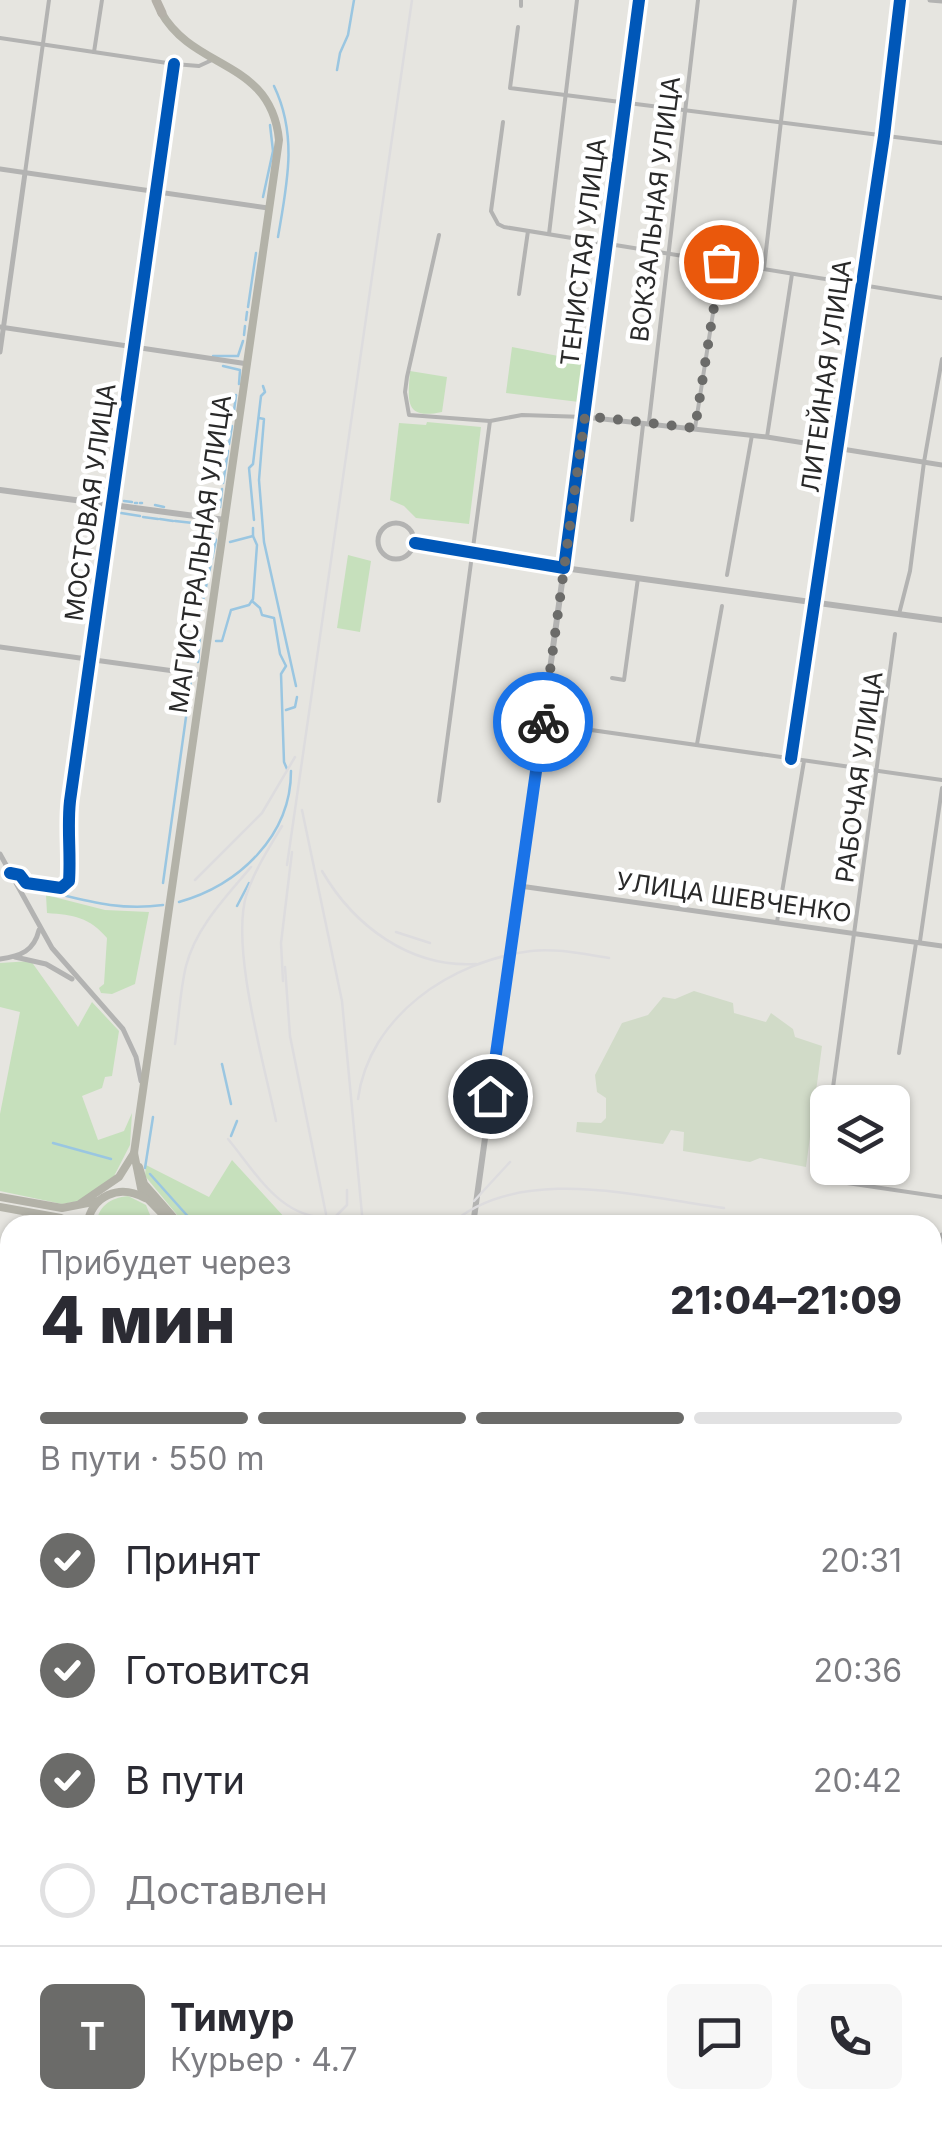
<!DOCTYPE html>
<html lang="ru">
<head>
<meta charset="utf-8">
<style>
	body { margin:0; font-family:Inter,sans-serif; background:#f7f7f7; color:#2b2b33; height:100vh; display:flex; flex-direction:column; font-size:38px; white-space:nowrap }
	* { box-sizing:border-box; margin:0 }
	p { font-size:32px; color:#7c7c81 }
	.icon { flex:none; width:55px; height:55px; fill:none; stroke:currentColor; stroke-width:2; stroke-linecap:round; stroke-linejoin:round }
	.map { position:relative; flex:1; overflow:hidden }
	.details { position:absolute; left:0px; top:1215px; width:942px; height:932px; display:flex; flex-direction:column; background:#fff; border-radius:30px 30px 0 0; box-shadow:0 2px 8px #0004 }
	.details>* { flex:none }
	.fabs { position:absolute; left:810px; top:1085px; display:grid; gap:20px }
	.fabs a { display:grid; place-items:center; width:100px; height:100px; border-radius:15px; background:#fff; box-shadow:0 2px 8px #0004; font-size:50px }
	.pin { position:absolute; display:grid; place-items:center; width:85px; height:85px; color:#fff; margin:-42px; border:5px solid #fff; border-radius:50%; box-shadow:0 2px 10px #0007 }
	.courier { position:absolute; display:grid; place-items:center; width:100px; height:100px; margin:-50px; border:8px solid #1a73e8; border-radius:50%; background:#fff; color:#222; box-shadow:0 2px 12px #0007 }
	.headline em { font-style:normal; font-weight:800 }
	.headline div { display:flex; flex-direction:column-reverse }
	.headline { display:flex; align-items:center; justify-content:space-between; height:170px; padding:0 40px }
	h1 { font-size:65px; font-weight:800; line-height:75px }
	.bar { display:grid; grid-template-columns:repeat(4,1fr); gap:15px 10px; align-content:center; height:120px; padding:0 40px }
	.bar i { height:12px; border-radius:8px; background:#e1e1e2 }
	.bar .on { background:#6b6b69 }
	.bar p { grid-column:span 4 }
	.line { display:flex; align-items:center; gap:25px; padding:0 40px; border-top:2px solid #e1e1e2 }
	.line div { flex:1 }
	.round { display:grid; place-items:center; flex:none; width:105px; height:105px; border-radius:15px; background:#f7f7f7 }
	ol { padding:0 40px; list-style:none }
	li { display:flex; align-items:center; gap:30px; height:110px }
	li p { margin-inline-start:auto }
	li .icon { padding:10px; border-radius:50%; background:#6b6b69; color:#fff; stroke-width:4 }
	li:last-child { color:#7c7c81 }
	li i { width:55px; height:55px; border:5px solid #e1e1e2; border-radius:50% }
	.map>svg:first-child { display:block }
	.green { fill:#c6e0bc }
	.cemetery { fill:#d1dbc8 }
	.water { fill:#9ac6e1 }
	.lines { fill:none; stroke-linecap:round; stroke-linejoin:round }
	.stream { stroke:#9ac6e1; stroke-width:2.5 }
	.minor { stroke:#b3b3b2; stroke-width:4 }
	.tertiary { stroke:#b3b3b2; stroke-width:5 }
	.secondary { stroke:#b3b3b2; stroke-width:6 }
	.primary { stroke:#b3b2a8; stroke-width:8 }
	.trunk { stroke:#b4b0a8; stroke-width:9 }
	.rail { stroke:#dddcde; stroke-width:2.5 }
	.cycleway-casing { stroke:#fff; stroke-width:19 }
	.cycleway { stroke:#0057b8; stroke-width:12 }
	.done { stroke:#6b6b69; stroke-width:10; stroke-dasharray:0 18 }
	.route { stroke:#1a73e8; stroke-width:12 }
	.labels { text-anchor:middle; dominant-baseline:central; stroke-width:9; stroke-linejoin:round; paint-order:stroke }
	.street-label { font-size:25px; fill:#292929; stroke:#fff }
</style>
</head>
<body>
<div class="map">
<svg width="942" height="2147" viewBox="0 0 942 2147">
	<rect width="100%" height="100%" fill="#e6e5e0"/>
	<g class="green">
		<path d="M512,347L584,361L579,402L506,393Z"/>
		<path d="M410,371L447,377L442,412C404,420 408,401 410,371Z"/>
		<path d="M427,422L481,427L469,524L416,518L404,506L390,500L399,423L426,425Z"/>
		<path d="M348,555L371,561L360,632L337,628Z"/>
		<path d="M46,895L105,910L149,912L135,984L112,994L101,993L99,988L104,984L107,938C89,917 74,915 47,913Z"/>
		<path d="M31,961L78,1027L92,1002L119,1031L112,1076L105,1077L102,1088L82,1096L98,1140L124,1131L132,1113L130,1145L112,1180L79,1201L62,1204L0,1191V1114L20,1012L0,1007V963Z"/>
		<path d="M232,1160L286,1219L287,1225L188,1223L178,1216L145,1176L146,1165L209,1197Z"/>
		<path d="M128,1196L146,1205L154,1225H96C98,1206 110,1198 128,1196Z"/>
	</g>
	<path class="cemetery" d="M694,991L733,1003L734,1013L766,1022L771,1013L793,1029L795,1037L822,1046L806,1167L760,1158L750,1162L683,1151L684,1132L671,1130L663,1144L576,1132L577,1122L601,1123L606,1118V1098L597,1092L595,1075L622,1023L648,1015L663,997L675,999Z"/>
	<path class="water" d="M571,2138H695L701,2147H560L559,2145Z"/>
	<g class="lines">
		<g class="stream">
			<path d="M337,70L340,53L348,35L354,0"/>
			<path d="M274,86C298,136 287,184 278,237"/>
			<path d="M263,197L273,151L270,125"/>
			<path d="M248,307L256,253"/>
			<path d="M246,320L247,312"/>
			<path d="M244,335L245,326"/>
			<path d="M213,356H238L243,341"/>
			<path d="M223,366L240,370L239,384"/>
			<path d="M234,411L236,395"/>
			<path d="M259,418L264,419L259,480L264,542L296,686"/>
			<path d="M229,444L232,426"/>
			<path d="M223,483L228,451"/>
			<path d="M124,501L132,502"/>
			<path d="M135,503H137"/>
			<path d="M140,503H142"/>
			<path d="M155,505L164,507"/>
			<path d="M200,511L212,512L220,507L222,489"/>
			<path d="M121,513L140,516"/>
			<path d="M143,517L158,519"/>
			<path d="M160,519L173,521"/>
			<path d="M254,520L249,468L253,464L261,396L265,392L263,386"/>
			<path d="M175,521L193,523"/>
			<path d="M197,524L209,527L216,540L201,610"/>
			<path d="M230,542L253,536V528"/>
			<path d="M252,601L260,608L262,615L274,618L280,654L286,666L281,674L284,762L287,769"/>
			<path d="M216,641H222L231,610L249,605L253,599L257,545L253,536"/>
			<path d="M198,662L200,636"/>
			<path d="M286,710L295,707L297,697"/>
			<path d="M22,880L29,887C77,897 112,912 163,905"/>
			<path d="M163,883L191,681"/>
			<path d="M179,902C239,885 291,836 291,771"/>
			<path d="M237,906L249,883"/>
			<path d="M222,1064L231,1104"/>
			<path d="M231,1136L237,1121"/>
			<path d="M53,1143L111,1159"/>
			<path d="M145,1168L153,1117"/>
			<path d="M150,1174L192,1221"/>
			<path d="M208,1220L246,1225"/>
			<path d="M281,1221L291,1218L323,1225"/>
			<path d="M356,1221V1225"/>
			<path d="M932,1564L942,1563"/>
		</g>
		<g class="minor">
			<path d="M521,6V0"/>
			<path d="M518,27L510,88L942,143"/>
			<path d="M0,38L174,64L199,66L212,60"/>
			<path d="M94,52L102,0"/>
			<path d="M503,122L491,211L498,224L504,227L942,298"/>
			<path d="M25,173L49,0"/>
			<path d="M549,234L577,0"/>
			<path d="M439,235L407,377L405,392L409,415L490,421L522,415L585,417"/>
			<path d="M764,268L795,0"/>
			<path d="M519,294L528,231"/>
			<path d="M649,422L698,0"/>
			<path d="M695,428L721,262"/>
			<path d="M767,437L792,274"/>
			<path d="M632,520L643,425"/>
			<path d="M727,575L752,435"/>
			<path d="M899,614L910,571L924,462L942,359"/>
			<path d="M612,678L624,680L638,578"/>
			<path d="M542,723L942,780"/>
			<path d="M697,744L722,606"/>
			<path d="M791,759L884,136L900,0"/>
			<path d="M439,801L490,421"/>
			<path d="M10,873L20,875L26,883L61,888L69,881C71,854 67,828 70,801L174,64"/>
			<path d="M777,922L804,761"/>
			<path d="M920,941L942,788"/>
			<path d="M899,1053L916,943"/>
			<path d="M831,1102L895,634"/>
			<path d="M828,1125L820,1179L942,1197"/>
			<path d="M932,1572H942"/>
			<path d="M932,1706L942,1707"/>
			<path d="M541,2138L548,2147"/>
			<path d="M175,2147L183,2138"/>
		</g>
		<g class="tertiary">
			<path d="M930,0L942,1"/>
			<path d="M0,169L268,208"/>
			<path d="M0,327L248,364"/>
			<path d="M0,352L25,173"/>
			<path d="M585,417L767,437L942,465"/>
			<circle cx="396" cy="541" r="18"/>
			<path d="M415,543L564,568L639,0"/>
			<path d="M0,647L203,675"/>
			<path d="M0,854L52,948L123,1029L136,1057L141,1081"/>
			<path d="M520,886L942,946"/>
			<path d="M15,957L46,964L72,979"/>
			<path d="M0,959C21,956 34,951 39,930"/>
			<path d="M932,1309L942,1235"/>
		</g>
		<g class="secondary">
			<path d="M0,490L225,520"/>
			<path d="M473,1225L564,568L942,620"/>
			<path d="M932,1848L942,1849"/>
		</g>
		<g class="primary">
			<path d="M161,12C194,71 271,59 279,140L134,1153L142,1193L173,1225"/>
			<path d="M139,1167L144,1184L180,1225"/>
			<path d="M0,1197L62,1208L98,1201"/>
			<path d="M81,1203L119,1177L134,1153"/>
			<path d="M0,1207L61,1218L75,1225"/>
			<path d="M87,1225C92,1195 119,1184 145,1198"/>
			<path d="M932,1343L942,1344"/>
			<path d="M0,1614L10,1601"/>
		</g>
		<path class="trunk" d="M156,0L162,13"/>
		<g class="rail">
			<path d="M302,810L342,1001L363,1225"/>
			<path d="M287,865L412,0"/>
			<path d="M322,871C354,926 410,968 476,964"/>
			<path d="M195,880L262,813L295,757"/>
			<path d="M396,932L430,943"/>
			<path d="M285,967L290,1036L326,1214"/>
			<path d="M283,981L281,943L292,852"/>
			<path d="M175,1044C179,1018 180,991 186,966C196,927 226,897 251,867"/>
			<path d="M358,1099C369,1016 451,961 531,951C556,948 583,954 609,958"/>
			<path d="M276,1121C264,1063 231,950 246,896C254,871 269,848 282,826"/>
			<path d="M228,1139C257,1174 283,1223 335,1217L347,1205V1190"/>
			<path d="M474,1201L510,1162"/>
			<path d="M450,1225C518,1163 641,1197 724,1208"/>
			<path d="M709,2138L716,2147"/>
			<path d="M736,2138L743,2147"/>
			<path d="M368,2147L393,2138"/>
			<path d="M414,2147L419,2138"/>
		</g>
		<g class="cycleway-casing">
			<g id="cycleway">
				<path d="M415,543L564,568L639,0"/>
				<path d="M791,759L884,136L900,0"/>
				<path d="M10,873L20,875L26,883L61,888L69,881C71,854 67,828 70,801L174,64"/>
			</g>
		</g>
		<use href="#cycleway" class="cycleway"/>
	</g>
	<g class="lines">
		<path class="done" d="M543,722L585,416L695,428L721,262"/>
		<path class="route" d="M490,1096L543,722"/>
	</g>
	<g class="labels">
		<g class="street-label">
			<text transform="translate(655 209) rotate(-83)">ВОКЗАЛЬНАЯ УЛИЦА</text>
			<text transform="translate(583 252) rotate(-83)">ТЕНИСТАЯ УЛИЦА</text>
			<text transform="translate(826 376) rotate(-82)">ЛИТЕЙНАЯ УЛИЦА</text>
			<text transform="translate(90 502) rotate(-82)">МОСТОВАЯ УЛИЦА</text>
			<text transform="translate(200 554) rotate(-82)">МАГИСТРАЛЬНАЯ УЛИЦА</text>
			<text transform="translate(859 777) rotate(-82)">РАБОЧАЯ УЛИЦА</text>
			<text transform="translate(734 897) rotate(8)">УЛИЦА ШЕВЧЕНКО</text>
		</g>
	</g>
</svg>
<div class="fabs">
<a><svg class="icon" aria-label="layers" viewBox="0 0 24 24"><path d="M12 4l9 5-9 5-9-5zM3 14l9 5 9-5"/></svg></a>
</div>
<div class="pin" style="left:721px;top:262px;background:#ea580c"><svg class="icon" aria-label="bag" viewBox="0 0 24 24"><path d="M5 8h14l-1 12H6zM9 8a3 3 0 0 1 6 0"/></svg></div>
<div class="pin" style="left:490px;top:1096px;background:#1f2937"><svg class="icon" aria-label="home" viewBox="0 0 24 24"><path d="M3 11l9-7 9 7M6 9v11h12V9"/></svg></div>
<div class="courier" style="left:543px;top:722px"><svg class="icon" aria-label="bike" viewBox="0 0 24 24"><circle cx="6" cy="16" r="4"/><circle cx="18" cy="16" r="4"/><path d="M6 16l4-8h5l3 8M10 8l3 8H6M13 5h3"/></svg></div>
<section class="details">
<div class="headline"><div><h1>4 мин</h1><p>Прибудет через</p></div><em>21:04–21:09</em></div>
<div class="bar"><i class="on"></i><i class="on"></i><i class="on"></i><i></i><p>В пути · 550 m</p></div>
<ol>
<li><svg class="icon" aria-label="check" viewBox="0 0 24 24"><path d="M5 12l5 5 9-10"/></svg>Принят<p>20:31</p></li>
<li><svg class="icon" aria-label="check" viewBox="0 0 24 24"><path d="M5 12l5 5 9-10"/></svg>Готовится<p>20:36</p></li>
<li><svg class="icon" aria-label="check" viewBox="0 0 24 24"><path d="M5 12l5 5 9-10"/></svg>В пути<p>20:42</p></li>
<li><i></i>Доставлен</li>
</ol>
<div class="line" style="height:180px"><b class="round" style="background:#6b6b69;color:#fff">Т</b><div><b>Тимур</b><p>Курьер · 4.7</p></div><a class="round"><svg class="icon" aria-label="chat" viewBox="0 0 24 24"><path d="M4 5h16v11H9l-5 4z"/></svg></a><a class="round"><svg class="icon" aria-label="phone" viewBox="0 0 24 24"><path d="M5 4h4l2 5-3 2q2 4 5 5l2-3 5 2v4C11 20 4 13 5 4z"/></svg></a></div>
</section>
</div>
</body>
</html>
